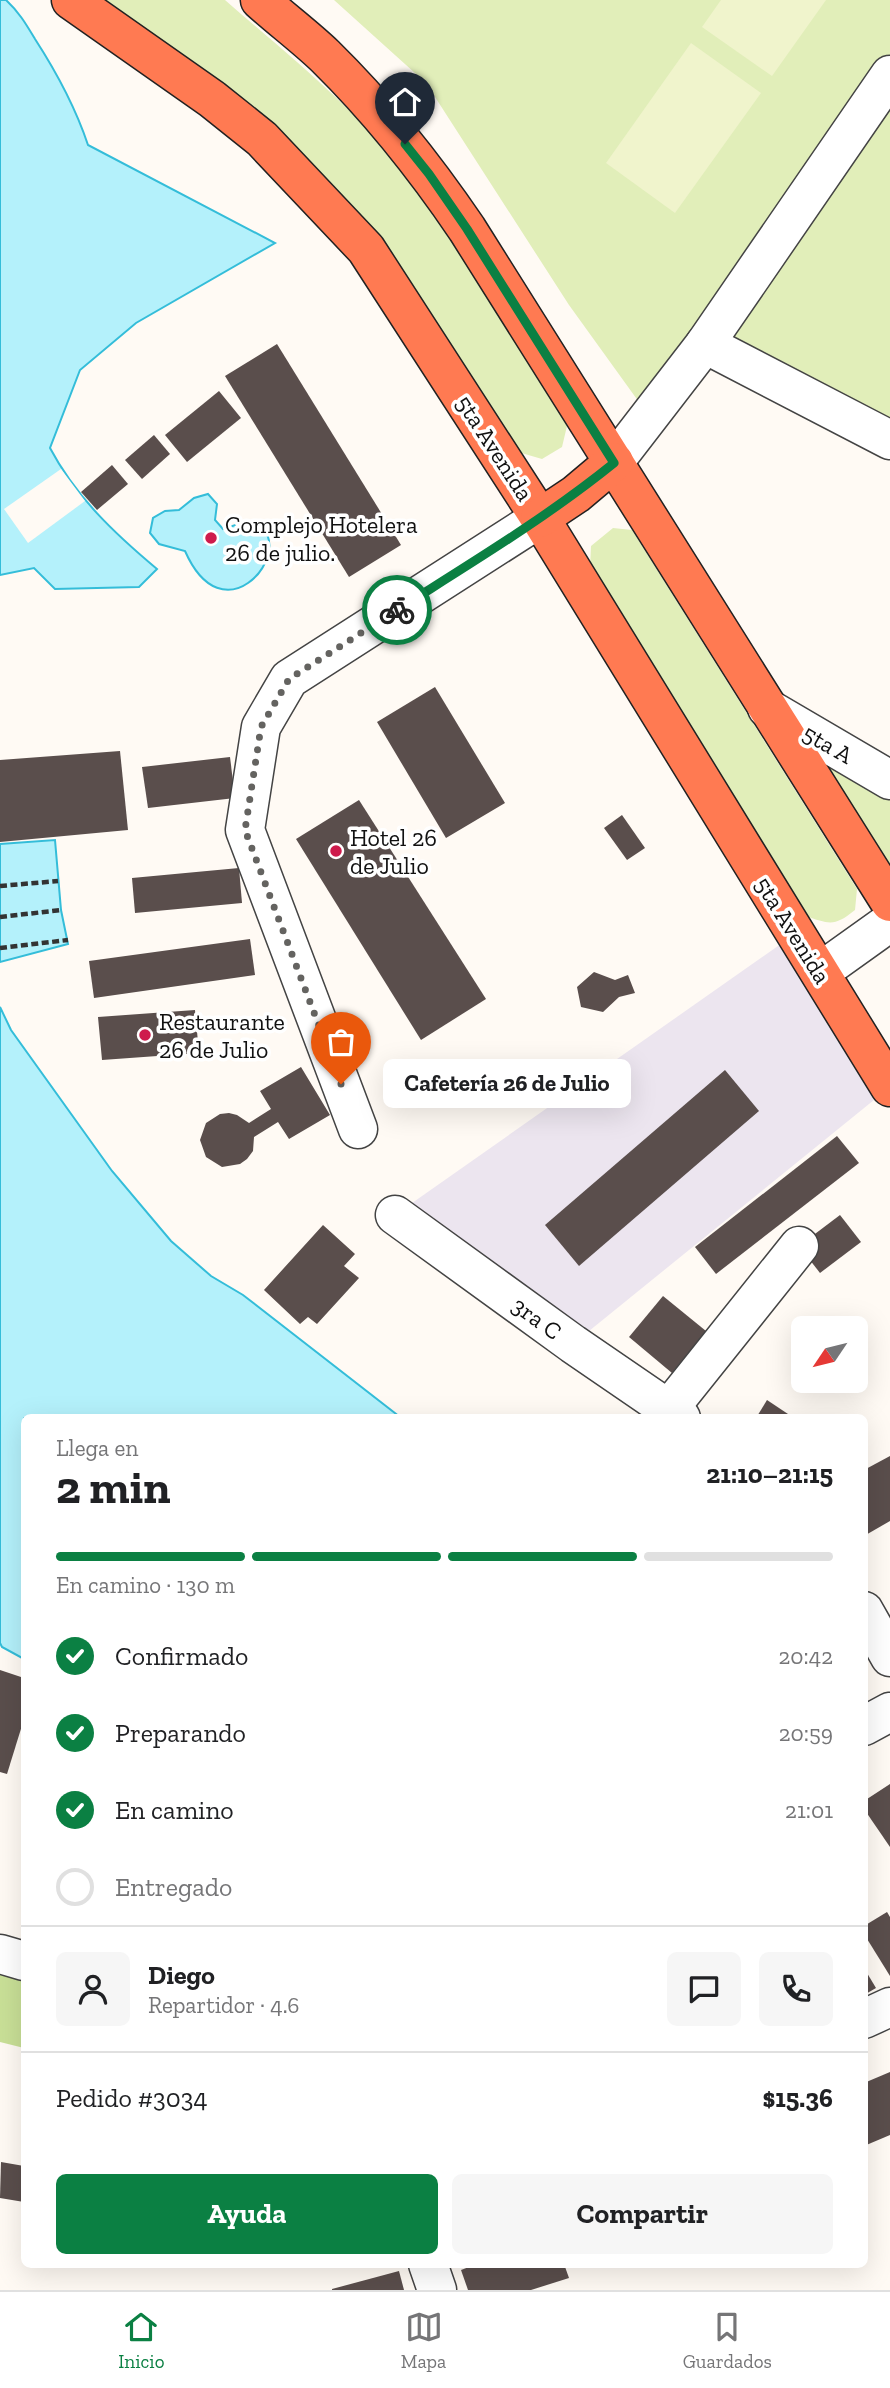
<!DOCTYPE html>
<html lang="es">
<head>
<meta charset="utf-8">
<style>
	body { margin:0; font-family:"Zilla Slab",serif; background:#f6f6f6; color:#202124; height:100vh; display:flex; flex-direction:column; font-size:26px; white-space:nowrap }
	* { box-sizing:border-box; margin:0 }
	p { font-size:23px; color:#757577 }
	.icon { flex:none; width:38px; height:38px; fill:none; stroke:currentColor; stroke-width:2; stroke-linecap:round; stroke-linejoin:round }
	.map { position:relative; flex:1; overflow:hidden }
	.panel { position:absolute; left:21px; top:1414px; width:847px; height:854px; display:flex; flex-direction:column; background:#fff; border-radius:10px; box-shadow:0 7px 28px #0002 }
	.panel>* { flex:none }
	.needle { width:46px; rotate:235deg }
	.buttons { position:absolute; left:791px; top:1316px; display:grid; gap:14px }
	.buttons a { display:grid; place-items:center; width:77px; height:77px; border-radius:10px; background:#fff; box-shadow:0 7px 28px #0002; font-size:35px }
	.pin { position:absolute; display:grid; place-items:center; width:60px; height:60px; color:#fff; margin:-72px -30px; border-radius:50% 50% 50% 0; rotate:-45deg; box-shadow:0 0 7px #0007 }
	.pin .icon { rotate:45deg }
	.courier { position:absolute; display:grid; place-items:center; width:70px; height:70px; margin:-35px; border:5px solid #0b8043; border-radius:50%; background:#fff; color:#222; box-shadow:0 2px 9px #0007 }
	.bubble { position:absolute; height:49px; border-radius:10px; background:#fff; box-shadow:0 7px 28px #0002; font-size:23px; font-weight:700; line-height:49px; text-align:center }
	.overview em { font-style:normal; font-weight:700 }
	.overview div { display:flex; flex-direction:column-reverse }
	.overview { display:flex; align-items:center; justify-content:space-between; height:119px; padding:0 35px }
	h1 { font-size:46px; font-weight:700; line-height:52px }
	.bar { display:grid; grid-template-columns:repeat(4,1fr); gap:10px 7px; align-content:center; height:84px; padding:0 35px }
	.bar i { height:9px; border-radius:5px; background:#e0e0e0 }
	.bar .selected { background:#0b8043 }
	.bar p { grid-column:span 4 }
	.line { display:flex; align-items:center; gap:18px; padding:0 35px; border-top:2px solid #e0e0e0 }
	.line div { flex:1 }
	.round { display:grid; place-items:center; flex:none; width:74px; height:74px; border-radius:10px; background:#f6f6f6 }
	ol { padding:0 35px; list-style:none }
	li { display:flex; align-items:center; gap:21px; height:77px }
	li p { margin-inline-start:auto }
	li .icon { padding:7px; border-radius:50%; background:#0b8043; color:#fff; stroke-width:4 }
	li:last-child { color:#757577 }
	li i { width:38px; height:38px; border:4px solid #e0e0e0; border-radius:50% }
	.primary-button { display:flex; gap:14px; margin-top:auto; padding:14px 35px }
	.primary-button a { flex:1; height:80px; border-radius:10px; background:#0b8043; color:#fff; font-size:28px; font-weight:700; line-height:80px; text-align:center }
	.primary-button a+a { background:#f6f6f6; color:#202124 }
	.tab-bar { display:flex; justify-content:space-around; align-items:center; height:98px; border-top:2px solid #e0e0e0; background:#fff; font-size:19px; color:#757577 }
	.tab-bar a { display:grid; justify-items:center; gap:4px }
	.tab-bar .selected { color:#0b8043 }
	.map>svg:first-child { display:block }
	.industrial { fill:#ece5ef }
	.green { fill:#e1eeb9 }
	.forest { fill:#c9e097 }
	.pitch { fill:#f0f4cc }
	.water { fill:#b4f1fb; stroke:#34bdd9; stroke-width:2 }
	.pier { fill:#fffaf4 }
	.building { fill:#5a4e4c }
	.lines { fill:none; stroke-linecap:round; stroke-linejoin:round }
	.minor-casing { stroke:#444; stroke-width:41 }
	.highway-casing { stroke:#222; stroke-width:41 }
	.path { stroke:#333; stroke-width:4.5; stroke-dasharray:7 3.5; stroke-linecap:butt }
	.minor { stroke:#fff; stroke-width:38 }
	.highway { stroke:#ff7a52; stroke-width:38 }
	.done { stroke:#646360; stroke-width:7; stroke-dasharray:0 12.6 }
	.route { stroke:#0b8043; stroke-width:9 }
	.poi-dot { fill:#ce1b4c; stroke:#fff; stroke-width:2.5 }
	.labels { text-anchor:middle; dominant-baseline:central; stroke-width:7; stroke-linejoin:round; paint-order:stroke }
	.street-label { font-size:24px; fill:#111; stroke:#fff }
	.poi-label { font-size:24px; fill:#111; stroke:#fff; text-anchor:start }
</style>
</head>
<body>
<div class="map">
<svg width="890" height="2290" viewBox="0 0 890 2290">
	<rect width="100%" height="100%" fill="#fffaf4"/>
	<path class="industrial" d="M795,934L890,1087L573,1344L395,1215Z"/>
	<g class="green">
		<path d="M105,0H225C288,55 355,107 405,174C465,254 514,342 567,426L562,447L542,459L518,452L287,138L224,83Z"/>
		<path d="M334,0H890V440L705,344L649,416L569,305L426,83Z"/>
		<path d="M613,528L632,530L857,889L855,910C834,927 830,924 805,916L590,568L591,546Z"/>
		<path d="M767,708L890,780V902Z"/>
	</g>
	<path class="forest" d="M0,1954L24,1961V2048L0,2042Z"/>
	<g class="pitch">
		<path d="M721,0H826L772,76L702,27Z"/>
		<path d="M691,43L761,93L675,213L606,163Z"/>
	</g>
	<g class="water">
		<path d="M0,0H6C19,12 26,24 35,39C57,73 75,106 88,145L275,243L136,323L80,370L50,448C76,497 114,533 157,569L139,587L55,589L34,568L0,575Z"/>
		<path d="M208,494L217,504L215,520L223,529L248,521C253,523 259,526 263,529C290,557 223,637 185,551L159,544L150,533L153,518L165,511L179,510L194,498Z"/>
		<path d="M55,840L61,910L68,944L0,962V844Z"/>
		<path d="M0,1007L11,1030L112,1171L171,1241L211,1276L243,1295L400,1417L24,1418V1659L2,1647L0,1643Z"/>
	</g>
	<path class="pier" d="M61,469L85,501L28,543L4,509Z"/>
	<g class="building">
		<path d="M277,344L401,545L349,577L225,376Z"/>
		<path d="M219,391L241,418L187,462L165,435Z"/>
		<path d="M154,435L170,454L142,479L125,460Z"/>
		<path d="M112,465L128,484L97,510L81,492Z"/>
		<path d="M435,687L505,803L446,838L377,722Z"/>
		<path d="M120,751L128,830L0,842V760Z"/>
		<path d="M230,757L235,798L148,808L142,767Z"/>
		<path d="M359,800L486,999L421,1040L296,839Z"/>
		<path d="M622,815L645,848L627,860L604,828Z"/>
		<path d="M239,868L242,903L135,913L132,878Z"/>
		<path d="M250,939L255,975L94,998L89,961Z"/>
		<path d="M594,972L615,980L628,975L635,993L619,997L603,1012L581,1007L577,987Z"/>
		<path d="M195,1010L199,1053L102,1060L98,1017Z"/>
		<path d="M301,1067L330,1115L289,1139L278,1122L254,1137L253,1151L247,1159L240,1164L222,1167L206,1157L200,1140L206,1123L220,1114L229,1113L237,1115L249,1123L271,1109L260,1091Z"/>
		<path d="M725,1070L759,1111L579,1266L545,1225Z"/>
		<path d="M837,1136L859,1163L716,1274L695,1247Z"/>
		<path d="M840,1215L861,1242L820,1273L799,1246Z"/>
		<path d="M323,1225L355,1254L344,1266L359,1278L317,1324L308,1317L300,1324L264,1290Z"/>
		<path d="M663,1296L706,1331L672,1373L629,1337Z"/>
		<path d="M767,1400L794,1418H756Z"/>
		<path d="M890,1456V1521L864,1536V1470Z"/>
		<path d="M0,1670L24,1678V1719L7,1774L0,1772Z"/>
		<path d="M890,1784V1847L864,1809V1801Z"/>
		<path d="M887,1912L890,1917V1976L864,1934V1926Z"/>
		<path d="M864,1968L876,1988L864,1995Z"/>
		<path d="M890,2072V2135L864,2146V2083Z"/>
		<path d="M1,2162L24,2166V2202L0,2198Z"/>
		<path d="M477,2264H564L569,2278L531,2290H468L461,2270Z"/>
		<path d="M399,2271L404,2290H332V2289Z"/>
	</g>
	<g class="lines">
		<g class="minor-casing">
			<g id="minor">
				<path d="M705,344L890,440"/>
				<path d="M614,462L705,344L890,75"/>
				<path d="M767,708L890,780"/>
				<path d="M820,972L890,922"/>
				<path d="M358,1129L245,830L261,727L289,679L540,518"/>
				<path d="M395,1215L573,1344L681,1418"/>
				<path d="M668,1410L799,1246"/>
				<path d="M864,1611L890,1657"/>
				<path d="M864,1726L890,1712"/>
				<path d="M0,1954L24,1961"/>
				<path d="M864,2019L890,2007"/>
				<path d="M428,2264L437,2290"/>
			</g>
		</g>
		<g class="highway-casing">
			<g id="highway">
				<path d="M71,0L212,99L262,139L366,249L540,518L890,1087"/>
				<path d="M260,0C281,19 304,36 325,56C379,109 425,167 467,229L890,902"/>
				<path d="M540,518L576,494L614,462"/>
			</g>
		</g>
		<g class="path">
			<path d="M0,886L58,881"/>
			<path d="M0,917L61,910"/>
			<path d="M0,948L68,940"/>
		</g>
		<use href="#minor" class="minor"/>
		<use href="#highway" class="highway"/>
	</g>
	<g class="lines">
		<path class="done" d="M341,1084L245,830L261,727L289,679L397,610"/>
		<path class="route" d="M397,610C471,563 546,518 614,463L467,229L429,174L405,144"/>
	</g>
	<g class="poi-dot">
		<circle cx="211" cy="538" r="7"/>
		<circle cx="336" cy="851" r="7"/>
		<circle cx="145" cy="1035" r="7"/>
	</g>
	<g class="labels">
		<g class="street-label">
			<text transform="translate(495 448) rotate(57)">5ta Avenida</text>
			<text transform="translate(828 744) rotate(30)">5ta A</text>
			<text transform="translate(793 930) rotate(58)">5ta Avenida</text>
			<text transform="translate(537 1318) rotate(36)">3ra C</text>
		</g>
		<g class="poi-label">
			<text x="225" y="524">Complejo Hotelera<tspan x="225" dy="28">26 de julio.</tspan></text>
			<text x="350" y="837">Hotel 26<tspan x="350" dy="28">de Julio</tspan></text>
			<text x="159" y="1021">Restaurante<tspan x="159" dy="28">26 de Julio</tspan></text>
		</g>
	</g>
</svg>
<div class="buttons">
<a><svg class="needle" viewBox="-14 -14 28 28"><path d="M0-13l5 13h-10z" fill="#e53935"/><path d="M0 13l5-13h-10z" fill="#757577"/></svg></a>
</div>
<div class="pin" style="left:341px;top:1084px;background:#ea580c"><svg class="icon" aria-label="bag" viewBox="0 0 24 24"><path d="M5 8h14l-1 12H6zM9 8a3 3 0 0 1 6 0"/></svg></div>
<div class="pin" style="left:405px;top:144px;background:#1f2937"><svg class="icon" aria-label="home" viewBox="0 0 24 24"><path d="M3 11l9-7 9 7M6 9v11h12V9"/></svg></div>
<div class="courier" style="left:397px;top:610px"><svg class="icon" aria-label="bike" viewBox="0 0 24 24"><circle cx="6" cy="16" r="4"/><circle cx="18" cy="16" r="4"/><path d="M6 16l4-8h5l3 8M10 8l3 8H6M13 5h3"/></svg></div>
<div class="bubble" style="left:383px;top:1059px;width:248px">Cafetería 26 de Julio</div>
<section class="panel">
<div class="overview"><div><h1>2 min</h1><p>Llega en</p></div><em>21:10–21:15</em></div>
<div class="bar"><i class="selected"></i><i class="selected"></i><i class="selected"></i><i></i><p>En camino · 130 m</p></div>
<ol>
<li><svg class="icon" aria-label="check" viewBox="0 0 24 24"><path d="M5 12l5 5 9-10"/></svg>Confirmado<p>20:42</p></li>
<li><svg class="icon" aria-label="check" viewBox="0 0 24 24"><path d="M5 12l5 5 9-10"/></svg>Preparando<p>20:59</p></li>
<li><svg class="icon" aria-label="check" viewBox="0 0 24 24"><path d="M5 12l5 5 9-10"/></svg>En camino<p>21:01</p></li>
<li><i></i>Entregado</li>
</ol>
<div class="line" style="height:126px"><a class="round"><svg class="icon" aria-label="person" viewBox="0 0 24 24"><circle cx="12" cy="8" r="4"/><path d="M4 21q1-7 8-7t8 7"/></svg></a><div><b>Diego</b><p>Repartidor · 4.6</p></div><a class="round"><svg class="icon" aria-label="chat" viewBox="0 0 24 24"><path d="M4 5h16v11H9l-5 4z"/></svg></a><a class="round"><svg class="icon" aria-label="phone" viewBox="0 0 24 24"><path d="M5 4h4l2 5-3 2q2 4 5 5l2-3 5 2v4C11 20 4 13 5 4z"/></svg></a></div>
<div class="line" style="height:91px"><div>Pedido #3034</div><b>$15.36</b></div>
<div class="primary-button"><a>Ayuda</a><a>Compartir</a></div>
</section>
</div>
<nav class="tab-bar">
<a class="selected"><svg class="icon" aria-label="home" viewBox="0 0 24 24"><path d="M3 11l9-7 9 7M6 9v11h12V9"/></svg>Inicio</a>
<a><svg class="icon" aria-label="map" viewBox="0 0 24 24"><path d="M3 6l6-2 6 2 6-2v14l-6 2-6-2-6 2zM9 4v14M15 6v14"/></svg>Mapa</a>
<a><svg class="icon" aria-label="saved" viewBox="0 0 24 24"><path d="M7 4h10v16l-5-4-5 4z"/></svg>Guardados</a>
</nav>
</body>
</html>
